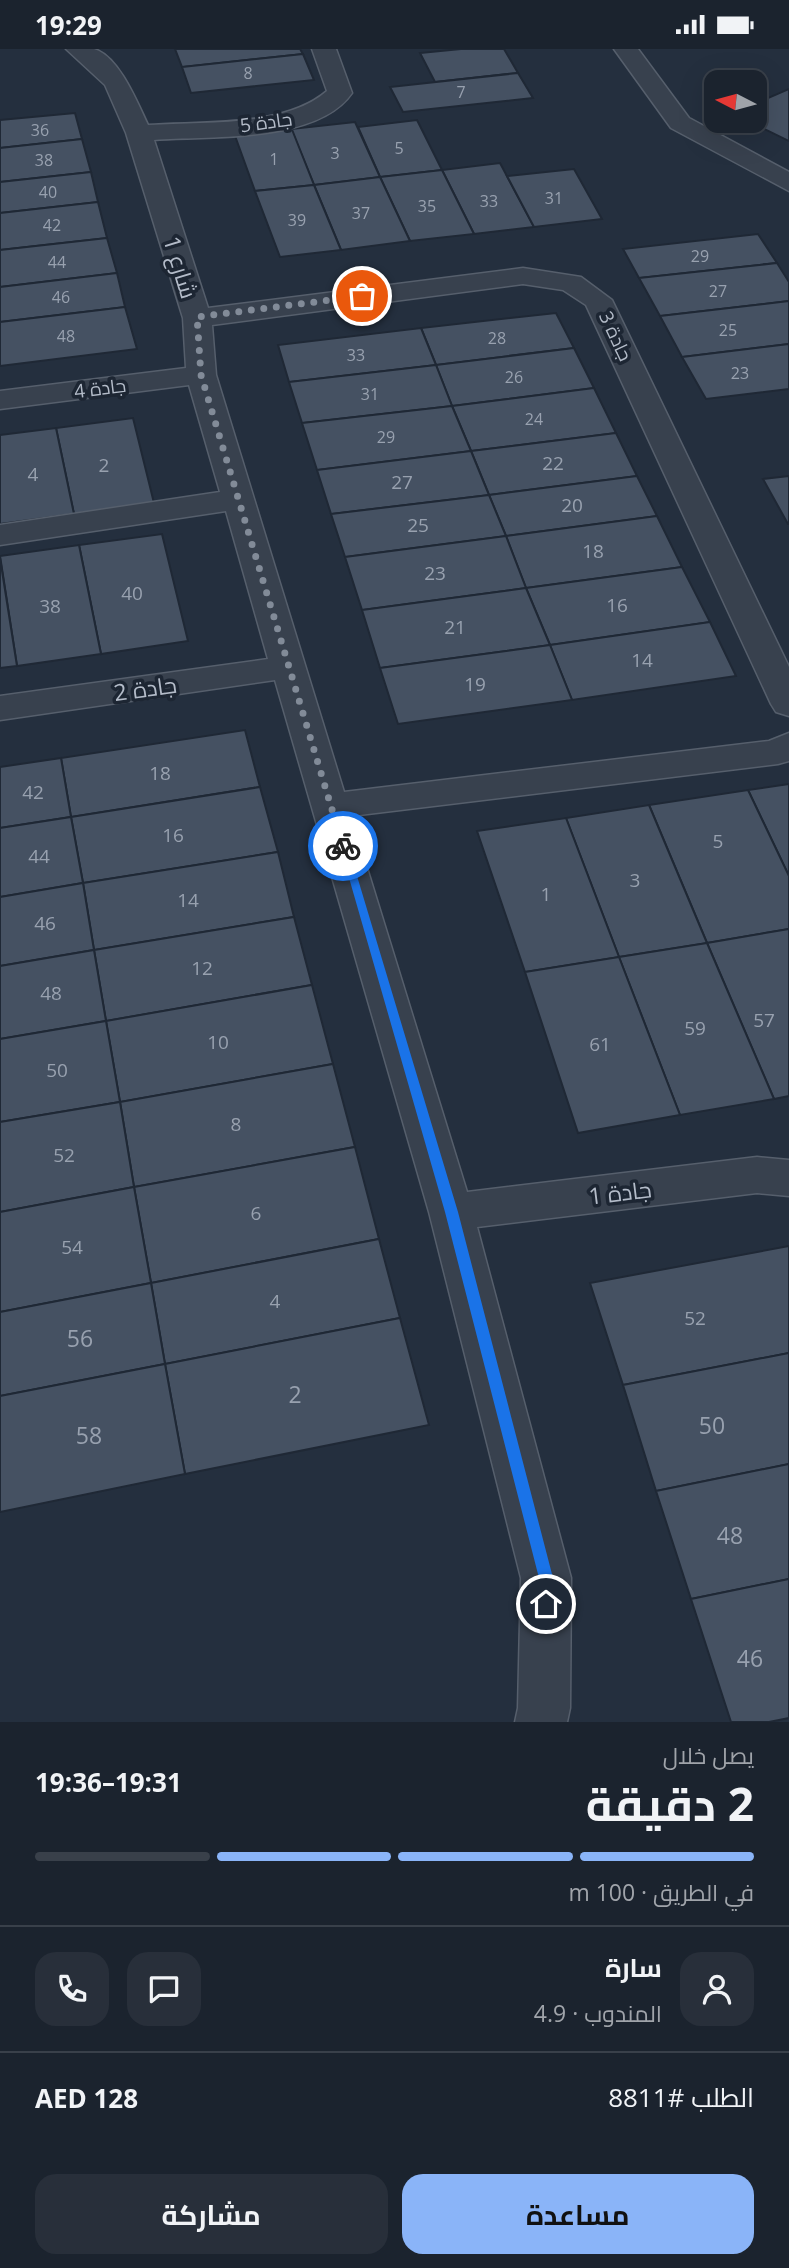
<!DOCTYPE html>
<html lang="ar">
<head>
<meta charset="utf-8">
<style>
	body { margin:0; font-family:"Open Sans",Cairo,sans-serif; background:#282f3a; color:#f1f3f6; direction:rtl; height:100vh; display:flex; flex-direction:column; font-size:26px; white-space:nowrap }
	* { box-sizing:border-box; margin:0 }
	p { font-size:23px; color:#a0a4aa }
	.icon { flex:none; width:38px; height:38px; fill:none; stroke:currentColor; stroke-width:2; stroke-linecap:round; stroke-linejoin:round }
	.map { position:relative; height:1673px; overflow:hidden; direction:ltr }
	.side { display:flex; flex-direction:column; background:#1b232e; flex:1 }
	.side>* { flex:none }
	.needle { width:46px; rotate:276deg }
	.fabs { position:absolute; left:704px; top:21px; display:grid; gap:14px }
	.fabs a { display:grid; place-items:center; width:63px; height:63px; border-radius:14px; background:#1b232e; box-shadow:0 7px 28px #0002,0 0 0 2px #39404a; font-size:35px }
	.pin { position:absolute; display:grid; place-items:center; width:60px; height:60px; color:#fff; margin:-30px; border:4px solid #fff; border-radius:50%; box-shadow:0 2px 7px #0007 }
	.courier { position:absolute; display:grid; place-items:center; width:70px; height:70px; margin:-35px; border:5px solid #1a73e8; border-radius:50%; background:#fff; color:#222; box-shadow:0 2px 9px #0007 }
	.head em { font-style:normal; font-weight:700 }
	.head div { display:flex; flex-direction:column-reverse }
	.head { display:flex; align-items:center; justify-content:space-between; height:119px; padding:0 35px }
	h1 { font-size:46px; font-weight:700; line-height:52px }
	.bar { display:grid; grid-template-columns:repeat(4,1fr); gap:10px 7px; align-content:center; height:84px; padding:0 35px }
	.bar i { height:9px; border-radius:5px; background:#39404a }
	.bar .current { background:#8ab4f8 }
	.bar p { grid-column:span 4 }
	.line { display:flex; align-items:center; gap:18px; padding:0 35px; border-top:2px solid #39404a }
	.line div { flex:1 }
	.round { display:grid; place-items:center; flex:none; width:74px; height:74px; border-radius:21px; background:#282f3a }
	.cta { display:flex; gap:14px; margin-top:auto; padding:14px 35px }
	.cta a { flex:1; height:80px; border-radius:21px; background:#8ab4f8; color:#111; font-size:28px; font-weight:700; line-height:80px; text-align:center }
	.cta a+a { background:#282f3a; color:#f1f3f6 }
	.status { display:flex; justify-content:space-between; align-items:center; height:49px; padding:0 35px; background:#1b232e; direction:ltr }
	.status svg { height:19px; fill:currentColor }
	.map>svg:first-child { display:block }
	.building { fill:#455162; stroke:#1f2835; stroke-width:2 }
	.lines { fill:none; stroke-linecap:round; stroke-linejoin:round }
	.minor-casing { stroke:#565f6c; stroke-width:3 }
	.minor { fill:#38414e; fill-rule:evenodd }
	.route { fill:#1a73e8 }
	.done { stroke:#828b98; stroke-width:7; stroke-dasharray:0 12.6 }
	.labels { text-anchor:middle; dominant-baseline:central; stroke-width:7; stroke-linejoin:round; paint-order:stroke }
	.far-number-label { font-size:16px; fill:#98a1af }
	.far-street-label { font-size:19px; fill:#b4bcc9; stroke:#1d2633 }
	.number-label { font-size:19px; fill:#98a1af }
	.street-label { font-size:23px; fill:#b4bcc9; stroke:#1d2633 }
	.near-number-label { font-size:23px; fill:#98a1af }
</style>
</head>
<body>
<div class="status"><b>19:29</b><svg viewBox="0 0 49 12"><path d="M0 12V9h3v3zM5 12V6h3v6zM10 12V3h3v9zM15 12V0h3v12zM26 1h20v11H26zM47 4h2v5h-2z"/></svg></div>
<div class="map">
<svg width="789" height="1673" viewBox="0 0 789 1673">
	<rect width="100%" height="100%" fill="#242f3e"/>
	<g class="building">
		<path d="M175,0H300L303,5L182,18Z"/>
		<path d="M461,0H504L518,24L435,33L420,4Z"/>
		<path d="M303,5L314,31L191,44L182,18Z"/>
		<path d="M518,24L533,49L403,63L390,38Z"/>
		<path d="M789,40V92L748,72H754V55Z"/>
		<path d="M75,64L82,90L0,99V71Z"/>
		<path d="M417,71L442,121L380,128L358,78Z"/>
		<path d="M355,73L380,128L314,136L291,80Z"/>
		<path d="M291,78L314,136L255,142L234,84Z"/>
		<path d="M82,90L91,123L0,133V99Z"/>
		<path d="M500,114L534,178L474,185L442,121Z"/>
		<path d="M574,120L602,170L534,178L507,127Z"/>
		<path d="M442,121L474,185L410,192L380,128Z"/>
		<path d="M91,123L98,153L0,164V133Z"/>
		<path d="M380,128L410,192L341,201L314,136Z"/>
		<path d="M314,136L341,201L280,208L255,142Z"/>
		<path d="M98,153L107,189L0,201V164Z"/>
		<path d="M758,185L777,214L639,229L623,200Z"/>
		<path d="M107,189L117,224L0,238V201Z"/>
		<path d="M777,214L789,233V252L660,267L639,229Z"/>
		<path d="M117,224L125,258L0,273V238Z"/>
		<path d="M789,252V295L682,308L660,267Z"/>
		<path d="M125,258L137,300L0,317V273Z"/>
		<path d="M556,264L574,299L436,316L421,279Z"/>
		<path d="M421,279L436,316L289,333L278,296Z"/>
		<path d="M789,295V340L706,350L682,308Z"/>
		<path d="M574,299L594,339L452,357L436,316Z"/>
		<path d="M436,316L452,357L302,374L289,333Z"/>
		<path d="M594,339L616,384L471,402L452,357Z"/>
		<path d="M452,357L471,402L317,421L302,374Z"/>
		<path d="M133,369L154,454L74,465L56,379Z"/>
		<path d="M56,379L74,465L0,475V386Z"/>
		<path d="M616,384L637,427L489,446L471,402Z"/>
		<path d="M471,402L489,446L331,465L317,421Z"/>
		<path d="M637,427L657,467L506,487L489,446Z"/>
		<path d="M789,427V475H788L763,430Z"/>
		<path d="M489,446L506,487L345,508L331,465Z"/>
		<path d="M657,467L682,518L526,539L506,487Z"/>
		<path d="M162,485L188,592L101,605L79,496Z"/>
		<path d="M506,487L526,539L362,561L345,508Z"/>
		<path d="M79,496L101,605L17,617L0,507Z"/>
		<path d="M0,509L17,617L0,619Z"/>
		<path d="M682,518L710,573L550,596L526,539Z"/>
		<path d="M526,539L550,596L380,619L362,561Z"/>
		<path d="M710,573L736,627L572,651L550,596Z"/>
		<path d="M550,596L572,651L398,675L380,619Z"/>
		<path d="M245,681L260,738L71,768L61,709Z"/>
		<path d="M61,709L71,768L0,779V718Z"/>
		<path d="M789,735V827L748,741Z"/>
		<path d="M260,738L278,803L83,834L71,768Z"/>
		<path d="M748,741L789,827V880L707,894L649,756Z"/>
		<path d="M649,756L707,894L619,908L566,769Z"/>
		<path d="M71,768L83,834L0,848V779Z"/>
		<path d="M566,769L619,908L525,923L477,782Z"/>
		<path d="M278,803L294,868L94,901L83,834Z"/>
		<path d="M83,834L94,901L0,917V848Z"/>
		<path d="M294,868L312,936L106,972L94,901Z"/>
		<path d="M789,880V1047L774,1050L707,894Z"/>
		<path d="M707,894L774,1050L680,1066L619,908Z"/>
		<path d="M94,901L106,972L0,990V917Z"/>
		<path d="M619,908L680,1066L578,1084L525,923Z"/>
		<path d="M312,936L333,1015L120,1053L106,972Z"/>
		<path d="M106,972L120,1053L0,1073V990Z"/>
		<path d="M333,1015L355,1098L134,1138L120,1053Z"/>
		<path d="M120,1053L134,1138L0,1163V1073Z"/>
		<path d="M355,1098L379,1190L151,1234L134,1138Z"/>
		<path d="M134,1138L151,1234L0,1263V1163Z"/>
		<path d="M379,1190L400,1269L165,1315L151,1234Z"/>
		<path d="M789,1197V1304L623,1336L590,1234Z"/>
		<path d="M151,1234L165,1315L0,1347V1263Z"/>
		<path d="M400,1269L429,1376L185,1425L165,1315Z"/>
		<path d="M789,1304V1415L656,1442L623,1336Z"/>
		<path d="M165,1315L185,1425L0,1463V1347Z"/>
		<path d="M789,1415V1530L691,1550L656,1442Z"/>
		<path d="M789,1530V1669L769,1673H731L691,1550Z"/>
	</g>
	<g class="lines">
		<g class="minor-casing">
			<g id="minor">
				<path d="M66,0C74,0 86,0 94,0C119,7 138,55 148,76C203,72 284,79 327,42L312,0H336L352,44C318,94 209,87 154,91L208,259L523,219L581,228L612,251L789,618V667L776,663L771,655L586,256L563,241L523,235L212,276L216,326L344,743L769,692L789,684V712L778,715L351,767L467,1143L757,1108L789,1111V1147L757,1144L477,1178L571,1529L570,1659L567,1673H515L518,1659L521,1529L429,1163L275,631L0,671V647L268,610L226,462L0,496V476L220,443L189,336L0,360V342L186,319L183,269L126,84L105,36Z"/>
				<path d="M614,0H638L689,69L789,123V142L671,79Z"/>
			</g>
		</g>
		<use href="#minor" class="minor"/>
	</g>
	<path class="route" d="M339,794L348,797L458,1163L553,1529V1555L546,1562L538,1555L539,1529L445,1163Z"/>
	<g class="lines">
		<path class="done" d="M343,797L201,326L197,268L362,247"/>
	</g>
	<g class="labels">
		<g class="far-number-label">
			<text x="248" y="24">8</text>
			<text x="461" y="43">7</text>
			<text x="40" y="81">36</text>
			<text x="399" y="99">5</text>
			<text x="335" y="104">3</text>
			<text x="274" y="110">1</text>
			<text x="44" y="111">38</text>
			<text x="48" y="143">40</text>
			<text x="554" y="149">31</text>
			<text x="489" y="152">33</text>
			<text x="427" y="157">35</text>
			<text x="361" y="164">37</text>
			<text x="297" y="171">39</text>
			<text x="52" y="176">42</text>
			<text x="700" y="207">29</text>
			<text x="57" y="213">44</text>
			<text x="718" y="242">27</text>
			<text x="61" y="248">46</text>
			<text x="728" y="281">25</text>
			<text x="66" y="287">48</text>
			<text x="497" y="289">28</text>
			<text x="356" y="306">33</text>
			<text x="740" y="324">23</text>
			<text x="514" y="328">26</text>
			<text x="370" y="345">31</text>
			<text x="534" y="370">24</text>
			<text x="386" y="388">29</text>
		</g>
		<g class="far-street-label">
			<text transform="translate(266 73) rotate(-8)">جادة 5</text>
			<text transform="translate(616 287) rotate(65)">جادة 3</text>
			<text transform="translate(100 339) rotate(-7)">جادة 4</text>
		</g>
		<g class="number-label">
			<text x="553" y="414">22</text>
			<text x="104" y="416">2</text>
			<text x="33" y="425">4</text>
			<text x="402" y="433">27</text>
			<text x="572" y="456">20</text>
			<text x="418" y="476">25</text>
			<text x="593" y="502">18</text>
			<text x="435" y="524">23</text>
			<text x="132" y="544">40</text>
			<text x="617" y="556">16</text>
			<text x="50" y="557">38</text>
			<text x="455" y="578">21</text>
			<text x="642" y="611">14</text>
			<text x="475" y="635">19</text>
			<text x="160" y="724">18</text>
			<text x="33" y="743">42</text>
			<text x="173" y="786">16</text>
			<text x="718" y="792">5</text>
			<text x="39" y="807">44</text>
			<text x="635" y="831">3</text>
			<text x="546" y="845">1</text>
			<text x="188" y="851">14</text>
			<text x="45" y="874">46</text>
			<text x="202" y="919">12</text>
			<text x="51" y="944">48</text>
			<text x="764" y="971">57</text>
			<text x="695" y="979">59</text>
			<text x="218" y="993">10</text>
			<text x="600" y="995">61</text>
			<text x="57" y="1021">50</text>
			<text x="236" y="1075">8</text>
			<text x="64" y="1106">52</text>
			<text x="256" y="1164">6</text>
			<text x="72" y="1198">54</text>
			<text x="275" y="1252">4</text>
			<text x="695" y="1269">52</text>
		</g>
		<g class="street-label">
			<text transform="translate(181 218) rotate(73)">شارع 1</text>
			<text transform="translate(145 639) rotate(-8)">جادة 2</text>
			<text transform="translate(620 1143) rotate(-7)">جادة 1</text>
		</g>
		<g class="near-number-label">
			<text x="80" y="1289">56</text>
			<text x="295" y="1345">2</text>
			<text x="712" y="1376">50</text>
			<text x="89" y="1386">58</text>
			<text x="730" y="1486">48</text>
			<text x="750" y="1609">46</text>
		</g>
	</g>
</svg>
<div class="fabs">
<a><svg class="needle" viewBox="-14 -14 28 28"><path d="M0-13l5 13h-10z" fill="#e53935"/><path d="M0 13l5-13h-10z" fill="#a0a4aa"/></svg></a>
</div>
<div class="pin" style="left:362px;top:247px;background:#ea580c"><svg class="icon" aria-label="bag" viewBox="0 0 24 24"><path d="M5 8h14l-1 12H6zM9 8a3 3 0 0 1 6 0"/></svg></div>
<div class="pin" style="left:546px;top:1555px;background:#1f2937"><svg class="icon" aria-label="home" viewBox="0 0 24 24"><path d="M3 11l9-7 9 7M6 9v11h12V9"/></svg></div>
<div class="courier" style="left:343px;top:797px"><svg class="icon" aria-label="bike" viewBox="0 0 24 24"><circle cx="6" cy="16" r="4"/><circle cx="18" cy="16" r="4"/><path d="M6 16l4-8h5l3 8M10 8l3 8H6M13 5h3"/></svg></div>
</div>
<section class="side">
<div class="head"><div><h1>2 دقيقة</h1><p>يصل خلال</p></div><em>19:31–19:36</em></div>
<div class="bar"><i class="current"></i><i class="current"></i><i class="current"></i><i></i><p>في الطريق · 100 m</p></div>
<div class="line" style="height:126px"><a class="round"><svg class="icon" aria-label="person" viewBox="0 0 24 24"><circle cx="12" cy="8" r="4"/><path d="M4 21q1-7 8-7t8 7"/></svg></a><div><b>سارة</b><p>المندوب · 4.9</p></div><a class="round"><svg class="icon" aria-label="chat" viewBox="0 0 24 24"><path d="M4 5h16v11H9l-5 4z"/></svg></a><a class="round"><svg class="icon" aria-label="phone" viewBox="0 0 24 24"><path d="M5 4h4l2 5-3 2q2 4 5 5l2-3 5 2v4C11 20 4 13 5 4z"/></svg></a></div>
<div class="line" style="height:91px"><div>الطلب #8811</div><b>AED 128</b></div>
<div class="cta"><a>مساعدة</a><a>مشاركة</a></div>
</section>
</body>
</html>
